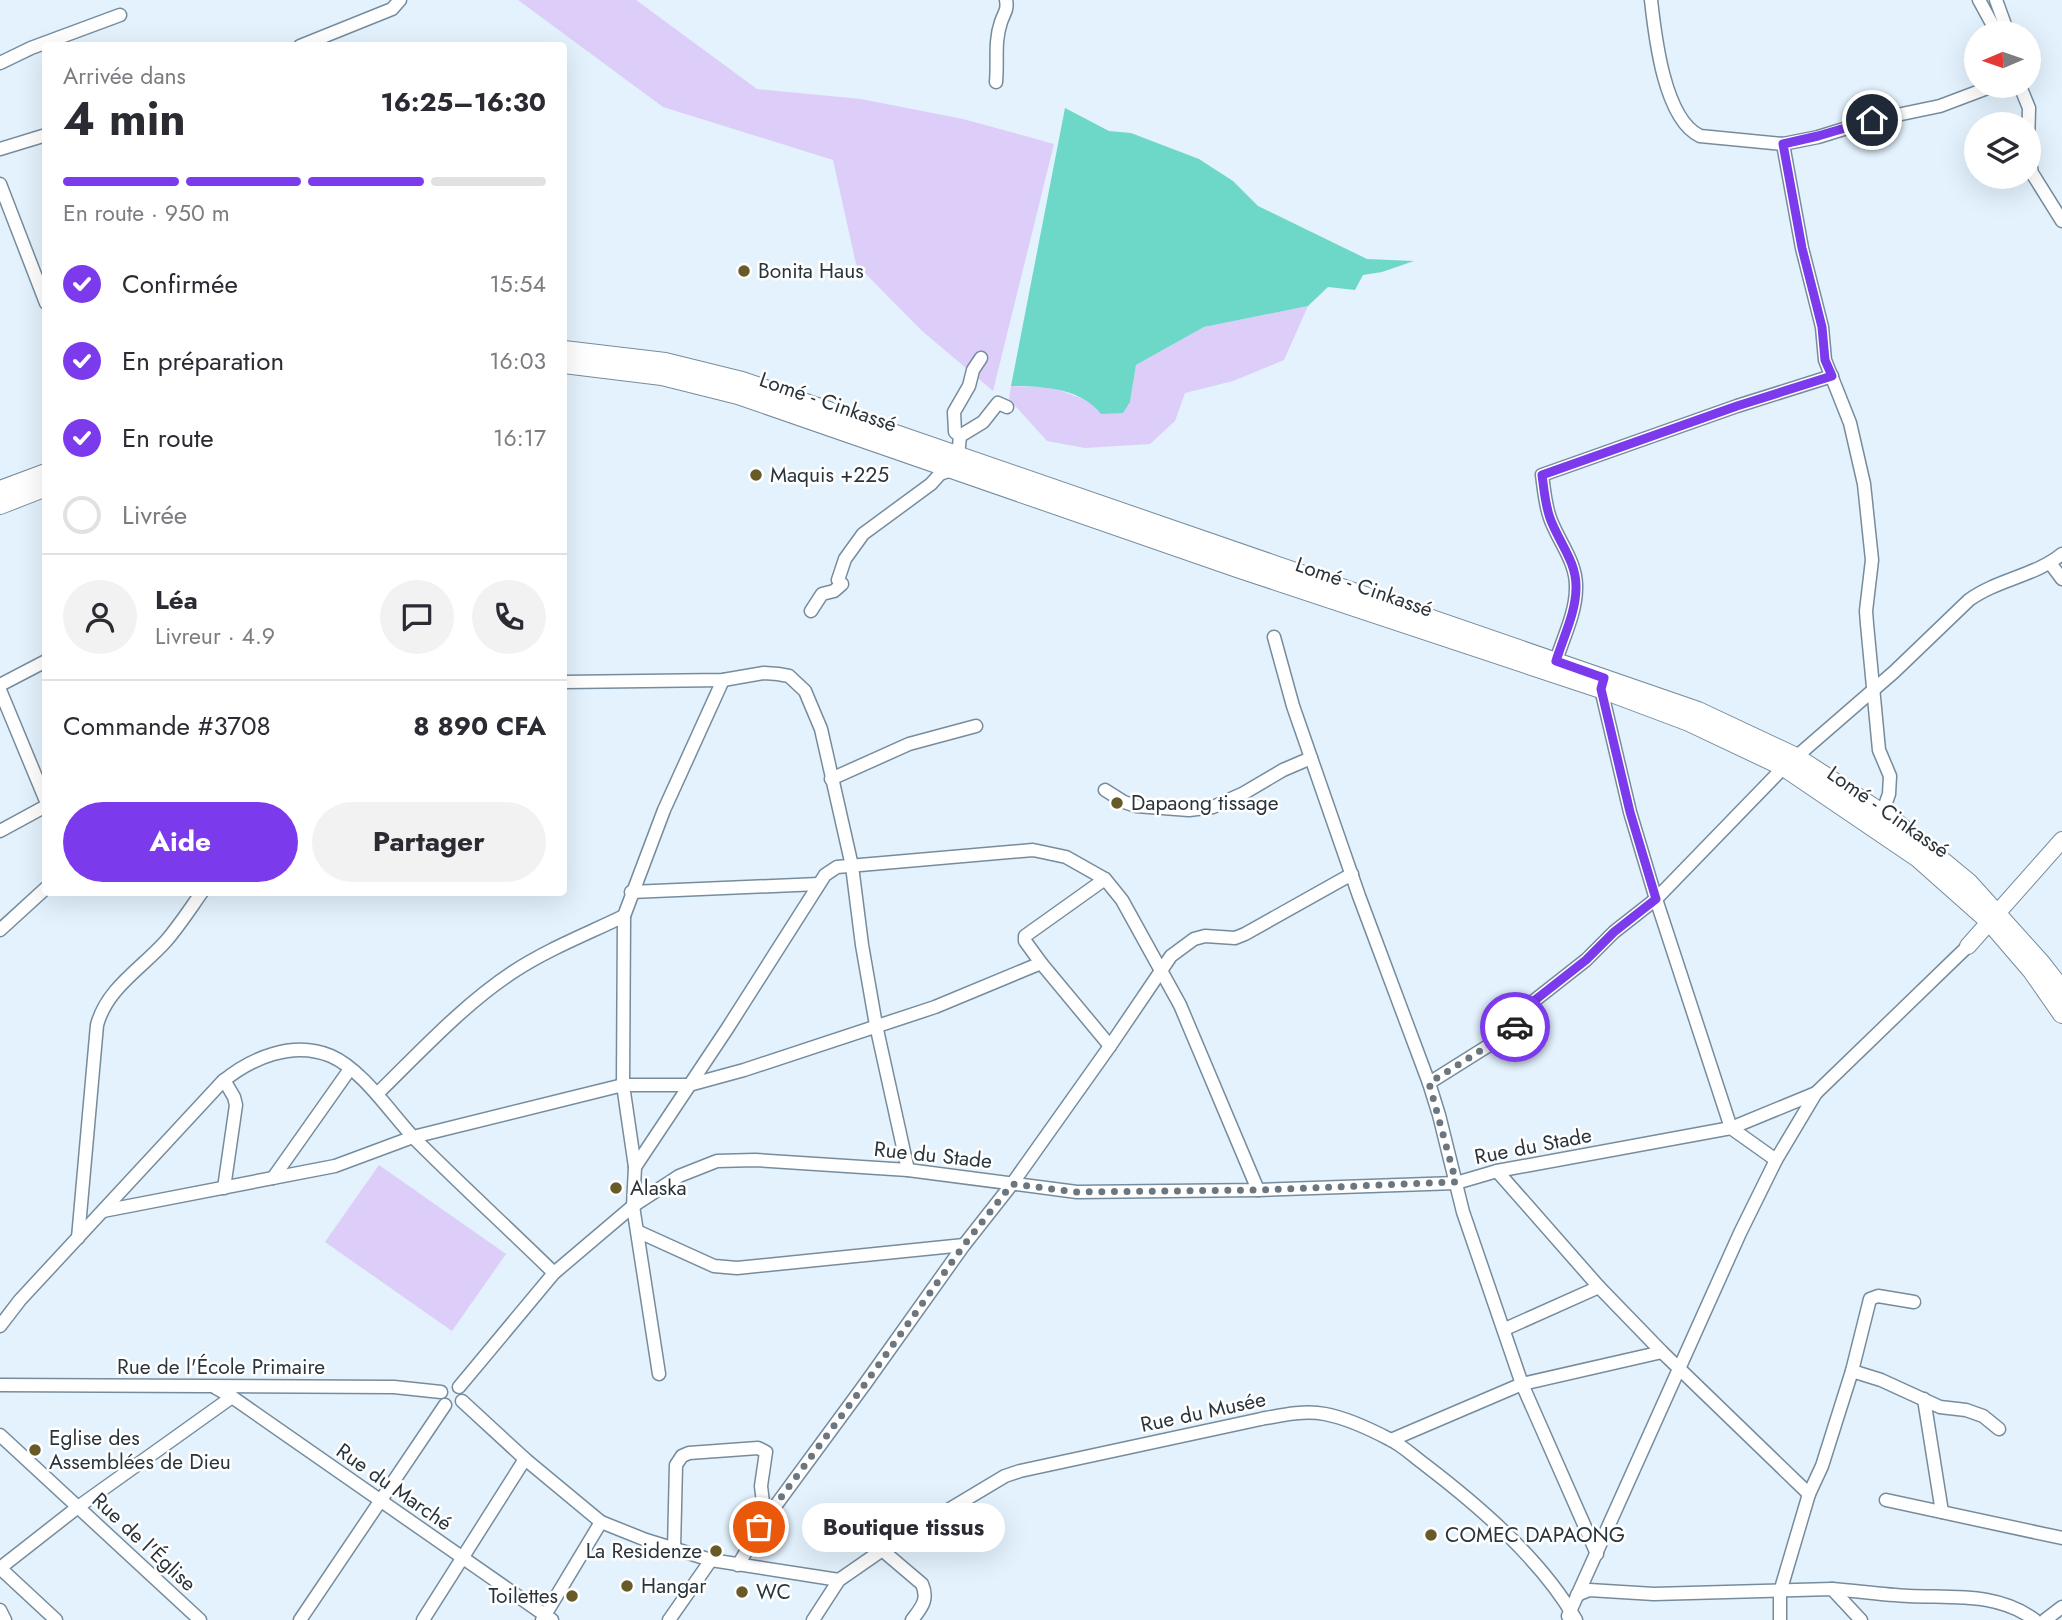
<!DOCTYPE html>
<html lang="fr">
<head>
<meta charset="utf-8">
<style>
	body { margin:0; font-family:Jost,sans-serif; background:#f2f2f3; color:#2b2b33; height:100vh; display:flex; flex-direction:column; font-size:26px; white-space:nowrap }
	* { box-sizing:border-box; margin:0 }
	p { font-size:23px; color:#7c7c81 }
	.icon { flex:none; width:38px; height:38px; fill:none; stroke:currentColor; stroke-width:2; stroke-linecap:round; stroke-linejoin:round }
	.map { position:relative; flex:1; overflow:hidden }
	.details { position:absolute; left:42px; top:42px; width:525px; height:854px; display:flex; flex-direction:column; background:#fff; border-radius:7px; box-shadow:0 7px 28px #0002 }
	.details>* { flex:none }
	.needle { width:46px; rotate:268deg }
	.controls { position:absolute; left:1964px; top:21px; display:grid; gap:14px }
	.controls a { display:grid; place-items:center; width:77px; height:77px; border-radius:50%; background:#fff; box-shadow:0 7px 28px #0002; font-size:35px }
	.pin { position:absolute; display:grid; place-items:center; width:60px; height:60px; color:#fff; margin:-30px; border:4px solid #fff; border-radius:50%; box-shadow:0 2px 7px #0007 }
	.courier { position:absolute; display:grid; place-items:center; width:70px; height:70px; margin:-35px; border:5px solid #7c3aed; border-radius:50%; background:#fff; color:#222; box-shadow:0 2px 9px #0007 }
	.bubble { position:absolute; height:49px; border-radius:24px; background:#fff; box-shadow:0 7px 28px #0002; font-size:23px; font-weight:700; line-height:49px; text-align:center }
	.overview em { font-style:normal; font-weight:700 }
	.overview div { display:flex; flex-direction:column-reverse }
	.overview { display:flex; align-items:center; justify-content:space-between; height:119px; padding:0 21px }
	h1 { font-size:46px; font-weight:700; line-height:52px }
	.bar { display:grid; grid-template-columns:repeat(4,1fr); gap:10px 7px; align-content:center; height:84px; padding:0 21px }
	.bar i { height:9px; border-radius:5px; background:#e1e1e2 }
	.bar .active { background:#7c3aed }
	.bar p { grid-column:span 4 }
	.line { display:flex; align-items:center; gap:18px; padding:0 21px; border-top:2px solid #e1e1e2 }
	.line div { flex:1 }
	.round { display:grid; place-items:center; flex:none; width:74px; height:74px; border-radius:37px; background:#f2f2f3 }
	ol { padding:0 21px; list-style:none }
	li { display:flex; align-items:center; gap:21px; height:77px }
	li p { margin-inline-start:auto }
	li .icon { padding:7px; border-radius:50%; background:#7c3aed; color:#fff; stroke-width:4 }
	li:last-child { color:#7c7c81 }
	li i { width:38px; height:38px; border:4px solid #e1e1e2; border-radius:50% }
	.button { display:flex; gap:14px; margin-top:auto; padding:14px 21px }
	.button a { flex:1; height:80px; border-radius:42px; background:#7c3aed; color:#fff; font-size:28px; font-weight:700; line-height:80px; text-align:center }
	.button a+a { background:#f2f2f3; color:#2b2b33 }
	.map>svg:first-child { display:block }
	.green { fill:#dccef9 }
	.water { fill:#6ed8c8 }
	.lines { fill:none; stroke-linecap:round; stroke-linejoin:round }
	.minor-casing { stroke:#768c9d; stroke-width:15 }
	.major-casing { stroke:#768c9d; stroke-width:18 }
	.highway-casing { stroke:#768c9d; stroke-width:20 }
	.minor { stroke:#fff; stroke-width:12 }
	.major { stroke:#fff; stroke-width:16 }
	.highway { stroke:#fff; stroke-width:18 }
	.done { stroke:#6b767f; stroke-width:7; stroke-dasharray:0 12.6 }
	.route { stroke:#7c3aed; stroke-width:9 }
	.poi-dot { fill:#695b28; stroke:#fff; stroke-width:2.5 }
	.labels { text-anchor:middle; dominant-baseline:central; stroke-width:5; stroke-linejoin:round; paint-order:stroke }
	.poi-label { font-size:21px; fill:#2a343b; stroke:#fff; text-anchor:start }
	.street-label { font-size:21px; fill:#2a343b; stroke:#fff }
</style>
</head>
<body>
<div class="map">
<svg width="2062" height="1620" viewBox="0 0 2062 1620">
	<rect width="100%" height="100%" fill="#e3f2fd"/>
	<g class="green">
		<path d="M518,0H636L757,89L861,99L963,119L1054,144L993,391L921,330L856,264L833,160L663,107Z"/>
		<path d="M1308,306L1284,360L1233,381L1185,393L1175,421L1150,444L1085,448L1047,441L1009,399L1011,386L1051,387L1091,402H1130L1136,365L1204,327Z"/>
		<path d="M379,1165L506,1254L452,1331L325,1242Z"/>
	</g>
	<path class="water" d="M1065,108L1109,131L1131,133L1199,159L1233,181L1258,206L1367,259L1414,261L1382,272L1363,275L1355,290L1328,287L1308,306L1204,327L1136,365L1130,402L1123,413L1101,414C1081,388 1042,386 1011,386Z"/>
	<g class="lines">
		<g class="minor-casing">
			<g id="minor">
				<path d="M1651,0C1655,36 1664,119 1700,136L1783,144L1818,137L1873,120L1940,106L1993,86"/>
				<path d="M1979,0L1997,33"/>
				<path d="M1996,0L2008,33"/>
				<path d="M300,46L392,9L400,0"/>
				<path d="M0,63L31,48L120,15"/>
				<path d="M996,82C998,61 994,42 1001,22C1004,13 1008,10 1006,0"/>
				<path d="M2020,86L2029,108L2028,147"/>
				<path d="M1783,144L1802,248L1822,327L1825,360L1850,423L1864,484L1872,560L1866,611L1867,624L1879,750L1890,776L1889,794L1882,814"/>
				<path d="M0,149L46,135"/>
				<path d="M2028,152L2032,173L2062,221"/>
				<path d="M0,184L46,303"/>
				<path d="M960,436L955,432L954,412L969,386L973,370L981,358"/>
				<path d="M958,456L960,436L983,422L998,403L1007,407"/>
				<path d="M2050,563L2062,579"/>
				<path d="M811,611L822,594L834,591L842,584L838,580L845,559L863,534L931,484L940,474L954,469"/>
				<path d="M1274,637L1293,706L1359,896L1429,1083L1439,1115L1463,1212L1522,1384L1597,1554"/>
				<path d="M1556,661C1563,638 1576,613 1576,588C1577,562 1558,541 1550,518C1545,504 1544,489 1542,475L1737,406L1832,376"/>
				<path d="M564,682L723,680L764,673L778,674L789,676L805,691L821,729L852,866L862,945L876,1025L908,1170"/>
				<path d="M0,685L46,661"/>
				<path d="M1601,689L1630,812L1656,899L1731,1128L1776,1160"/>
				<path d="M0,690L46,801"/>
				<path d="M1796,757L1894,672L1969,600C1998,579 2035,576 2062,554"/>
				<path d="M831,779L909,744L976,726"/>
				<path d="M1105,790L1124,802L1136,806L1189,810L1213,807L1244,793L1283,770L1311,758"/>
				<path d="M0,831L46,806"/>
				<path d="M631,892L819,884"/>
				<path d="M0,930L46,888"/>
				<path d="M1041,963L1025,941V936L1105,879"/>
				<path d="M1429,1083L1507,1034L1517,1024L1530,1004L1586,960L1614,932L1656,899L1784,767"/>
				<path d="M377,1094C420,1052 463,1005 513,972C548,949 587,934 624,916"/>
				<path d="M635,1167L623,1085L624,916L664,810L723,680"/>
				<path d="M1497,1171L1599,1287L1662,1352L1809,1494L1780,1592V1620"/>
				<path d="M273,1178L350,1069"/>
				<path d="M224,1188L236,1105L234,1097L224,1080"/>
				<path d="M103,1211L335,1166L413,1137L623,1085H689L744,1070L935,1007L1041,963L1110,1046"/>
				<path d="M639,1232L714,1266L737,1268L964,1245"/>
				<path d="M78,1238L97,1025C107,988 141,969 166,941C179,926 190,909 202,892"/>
				<path d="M0,1326L20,1300L222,1082C251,1058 293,1040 331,1056C363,1070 391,1114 415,1139C460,1184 508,1228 554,1273"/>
				<path d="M1505,1329L1599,1287"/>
				<path d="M1852,1371L1881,1380L1940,1407L1966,1410L1983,1416L1999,1429"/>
				<path d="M659,1374L633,1206L635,1167L727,1029L825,875L837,867L1033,850L1066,857L1105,879L1122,900L1180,1005L1258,1190"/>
				<path d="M0,1385L394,1387L441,1392"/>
				<path d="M459,1387L554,1273L633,1206L679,1176L717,1161L755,1160L908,1170L1077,1192L1258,1190L1456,1183L1497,1171L1731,1128L1816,1093"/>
				<path d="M216,1388L232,1397L552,1620"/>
				<path d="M1924,1399L1942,1512"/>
				<path d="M462,1401L525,1459L601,1522L646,1540L711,1560L839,1580"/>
				<path d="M0,1435L200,1620"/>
				<path d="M1391,1440L1522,1384L1662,1352"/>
				<path d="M1809,1494L1822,1466L1852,1371L1870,1299L1878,1296L1914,1302"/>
				<path d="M1886,1500L2062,1538"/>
				<path d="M674,1549L676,1465L682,1456L689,1453L758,1448L766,1452L761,1486L765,1520"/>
				<path d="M882,1550L922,1584C929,1600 921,1608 912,1620"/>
				<path d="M738,1565L765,1520L865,1384L964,1245L1012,1184L1110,1046L1171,956L1194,939L1205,936L1235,938L1245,934L1352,874"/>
				<path d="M0,1568L78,1507L232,1397"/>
				<path d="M0,1568L56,1620"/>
				<path d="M1832,1589C1858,1591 1883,1595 1909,1596C1953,1598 1997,1592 2035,1620"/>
				<path d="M1577,1595L1589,1590L1654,1594L1832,1589L1861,1620"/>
				<path d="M0,1610L5,1620"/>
				<path d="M1568,1616L1740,1233L1776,1160L1816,1093L1968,946"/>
				<path d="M300,1620L445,1405"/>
				<path d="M423,1620L525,1459"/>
				<path d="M542,1620L601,1522"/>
				<path d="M669,1620L711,1560"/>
				<path d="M813,1620L839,1580L888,1546L1005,1476L1020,1471L1261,1419C1282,1415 1304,1410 1325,1414C1346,1418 1370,1429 1389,1439C1402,1445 1413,1456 1424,1464C1479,1506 1542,1560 1576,1620"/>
				<path d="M2045,1620L2062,1607"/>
			</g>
		</g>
		<g class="major-casing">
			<path id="major" d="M1968,946L2062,840"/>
		</g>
		<g class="highway-casing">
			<g id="highway">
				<path d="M564,350L665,362L742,381L1698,711L1796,757L1894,821L1969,883L2041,963L2062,990"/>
				<path d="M564,364L662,376L738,395L1240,569L1601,689L1689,722L1784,767L1918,858L1989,921L2032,971L2062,1014"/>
				<path d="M0,490L46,473"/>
				<path d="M0,505L46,487"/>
			</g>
		</g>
		<use href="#minor" class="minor"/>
		<use href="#major" class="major"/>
		<use href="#highway" class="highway"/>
	</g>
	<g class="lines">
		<path class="done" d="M759,1527L865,1384L964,1245L1012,1184L1077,1192L1258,1190L1456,1182L1429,1083L1507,1034L1515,1027"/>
		<path class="route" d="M1515,1027L1530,1004L1586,960L1614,932L1656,899L1630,812L1601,689L1604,678L1556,661C1563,638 1576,612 1576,588C1577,562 1558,541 1550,518C1545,504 1544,489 1542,475L1737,406L1832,376L1825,360L1822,327L1802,248L1783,144L1818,136L1872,120"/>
	</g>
	<g class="poi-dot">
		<circle cx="744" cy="271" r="7"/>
		<circle cx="756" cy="475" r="7"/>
		<circle cx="1117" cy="803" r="7"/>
		<circle cx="616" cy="1188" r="7"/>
		<circle cx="35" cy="1450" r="7"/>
		<circle cx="1431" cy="1535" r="7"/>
		<circle cx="716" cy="1551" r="7"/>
		<circle cx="627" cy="1586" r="7"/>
		<circle cx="742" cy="1592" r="7"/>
		<circle cx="572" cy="1596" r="7"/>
	</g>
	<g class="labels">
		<g class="poi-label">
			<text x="758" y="271">Bonita Haus</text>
			<text x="770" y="475">Maquis +225</text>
			<text x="1131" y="803">Dapaong tissage</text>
			<text x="630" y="1188">Alaska</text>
			<text x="49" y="1438">Eglise des<tspan x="49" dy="24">Assemblées de Dieu</tspan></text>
			<text x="1445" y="1535">COMEC DAPAONG</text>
			<text x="702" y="1551" text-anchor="end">La Residenze</text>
			<text x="641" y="1586">Hangar</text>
			<text x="756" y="1592">WC</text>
			<text x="558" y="1596" text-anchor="end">Toilettes</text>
		</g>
		<g class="street-label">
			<text transform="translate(828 402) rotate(19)">Lomé - Cinkassé</text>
			<text transform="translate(1364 587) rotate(19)">Lomé - Cinkassé</text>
			<text transform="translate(1888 812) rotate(35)">Lomé - Cinkassé</text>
			<text transform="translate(1533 1146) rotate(-11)">Rue du Stade</text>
			<text transform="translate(933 1155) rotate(6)">Rue du Stade</text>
			<text x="221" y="1367">Rue de l'École Primaire</text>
			<text transform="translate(1203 1412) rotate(-12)">Rue du Musée</text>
			<text transform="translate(394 1487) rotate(35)">Rue du Marché</text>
			<text transform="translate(144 1542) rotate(43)">Rue de l'Église</text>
		</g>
	</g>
</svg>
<div class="controls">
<a><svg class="needle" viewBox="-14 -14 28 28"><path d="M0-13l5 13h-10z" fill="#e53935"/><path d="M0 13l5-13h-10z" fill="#7c7c81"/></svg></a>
<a><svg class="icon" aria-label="layers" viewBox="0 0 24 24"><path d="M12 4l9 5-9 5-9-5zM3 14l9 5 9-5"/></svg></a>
</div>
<div class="pin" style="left:759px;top:1527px;background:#ea580c"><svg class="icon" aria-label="bag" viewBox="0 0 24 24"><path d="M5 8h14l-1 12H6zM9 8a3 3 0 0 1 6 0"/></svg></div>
<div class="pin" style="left:1872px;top:120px;background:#1f2937"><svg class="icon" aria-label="home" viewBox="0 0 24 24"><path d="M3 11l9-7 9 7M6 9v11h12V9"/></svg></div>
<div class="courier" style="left:1515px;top:1027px"><svg class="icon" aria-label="car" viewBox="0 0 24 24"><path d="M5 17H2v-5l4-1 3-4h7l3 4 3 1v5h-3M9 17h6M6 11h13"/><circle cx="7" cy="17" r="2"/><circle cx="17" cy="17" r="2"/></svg></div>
<div class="bubble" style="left:802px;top:1503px;width:203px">Boutique tissus</div>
<section class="details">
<div class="overview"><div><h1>4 min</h1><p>Arrivée dans</p></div><em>16:25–16:30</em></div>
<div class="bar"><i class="active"></i><i class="active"></i><i class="active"></i><i></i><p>En route · 950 m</p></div>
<ol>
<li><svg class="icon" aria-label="check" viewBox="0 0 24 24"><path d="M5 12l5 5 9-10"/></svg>Confirmée<p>15:54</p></li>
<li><svg class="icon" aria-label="check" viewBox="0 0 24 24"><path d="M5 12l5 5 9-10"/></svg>En préparation<p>16:03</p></li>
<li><svg class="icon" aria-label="check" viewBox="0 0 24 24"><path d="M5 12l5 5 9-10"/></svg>En route<p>16:17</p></li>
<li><i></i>Livrée</li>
</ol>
<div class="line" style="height:126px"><a class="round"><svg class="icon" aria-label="person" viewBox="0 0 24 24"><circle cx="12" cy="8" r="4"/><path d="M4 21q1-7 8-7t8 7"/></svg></a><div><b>Léa</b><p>Livreur · 4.9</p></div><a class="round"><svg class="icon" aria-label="chat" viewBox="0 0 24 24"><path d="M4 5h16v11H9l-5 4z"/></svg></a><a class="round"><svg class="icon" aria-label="phone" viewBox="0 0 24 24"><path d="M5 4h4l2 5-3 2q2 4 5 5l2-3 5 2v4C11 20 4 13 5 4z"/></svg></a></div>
<div class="line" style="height:91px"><div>Commande #3708</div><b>8 890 CFA</b></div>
<div class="button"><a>Aide</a><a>Partager</a></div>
</section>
</div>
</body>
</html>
